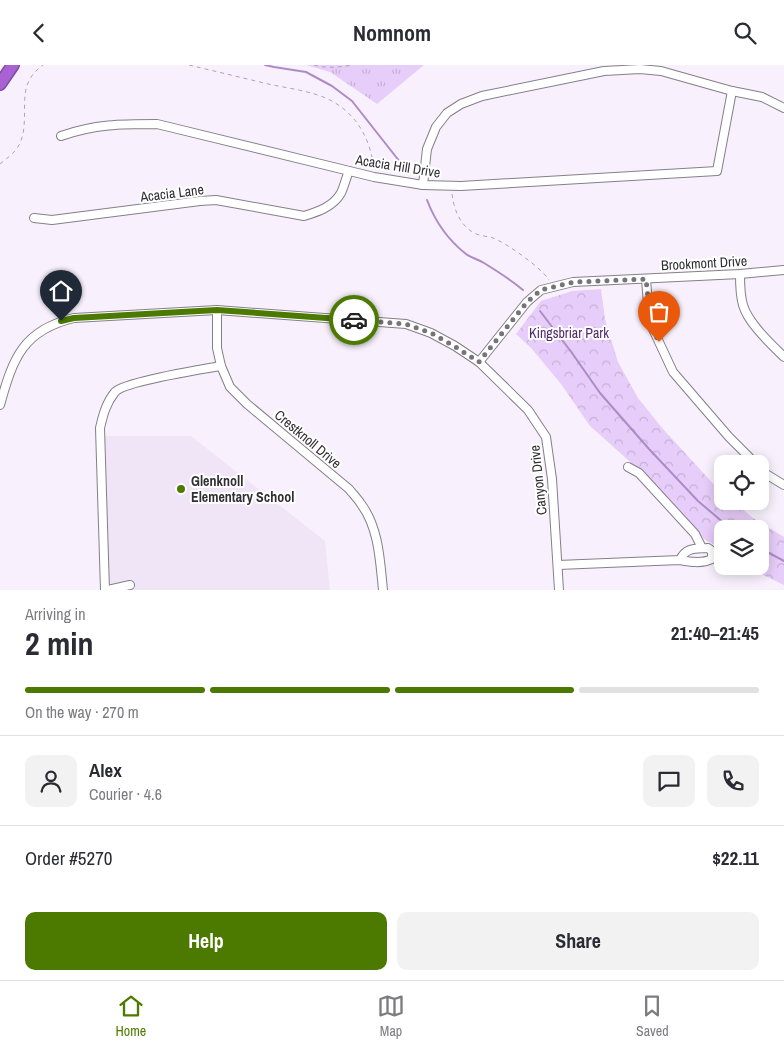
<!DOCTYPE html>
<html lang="en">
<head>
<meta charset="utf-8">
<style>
	body { margin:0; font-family:"Archivo Narrow",sans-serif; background:#f2f2f3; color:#2b2b33; height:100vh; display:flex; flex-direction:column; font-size:19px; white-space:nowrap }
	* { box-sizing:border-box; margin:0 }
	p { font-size:16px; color:#7c7c81 }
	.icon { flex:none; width:28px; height:28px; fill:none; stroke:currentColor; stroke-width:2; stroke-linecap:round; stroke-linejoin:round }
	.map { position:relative; height:525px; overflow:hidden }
	.details { display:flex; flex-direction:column; background:#fff; flex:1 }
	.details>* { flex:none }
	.tools { position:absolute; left:714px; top:390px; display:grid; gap:10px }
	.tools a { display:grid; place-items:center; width:55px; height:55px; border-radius:10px; background:#fff; box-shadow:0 2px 12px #0003; font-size:25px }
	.pin { position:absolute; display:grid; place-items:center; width:42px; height:42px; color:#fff; margin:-51px -21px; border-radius:50% 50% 50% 0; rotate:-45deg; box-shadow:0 0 5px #0007 }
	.pin .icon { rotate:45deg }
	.courier { position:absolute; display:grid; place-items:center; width:50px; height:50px; margin:-25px; border:4px solid #4c7a00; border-radius:50%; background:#fff; color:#222; box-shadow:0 1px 6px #0007 }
	.summary em { font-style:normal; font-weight:800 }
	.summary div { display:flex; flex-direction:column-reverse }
	.summary { display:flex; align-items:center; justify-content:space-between; height:85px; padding:0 25px }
	h1 { font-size:32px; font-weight:800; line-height:38px }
	.bar { display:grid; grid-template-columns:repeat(4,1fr); gap:8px 5px; align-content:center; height:60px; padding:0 25px }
	.bar i { height:6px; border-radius:4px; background:#e1e1e2 }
	.bar .active { background:#4c7a00 }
	.bar p { grid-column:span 4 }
	.line { display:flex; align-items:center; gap:12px; padding:0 25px; border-top:1px solid #e1e1e2 }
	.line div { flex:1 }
	.round { display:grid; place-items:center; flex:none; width:52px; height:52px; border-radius:10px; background:#f2f2f3 }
	.action { display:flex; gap:10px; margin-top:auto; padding:10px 25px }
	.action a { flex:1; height:58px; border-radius:10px; background:#4c7a00; color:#fff; font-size:20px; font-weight:800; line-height:58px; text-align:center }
	.action a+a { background:#f2f2f3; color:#2b2b33 }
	header { display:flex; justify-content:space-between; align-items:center; height:65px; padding:0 25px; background:#fff; font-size:22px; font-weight:800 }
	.tab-bar { display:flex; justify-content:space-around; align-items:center; height:70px; border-top:1px solid #e1e1e2; background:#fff; font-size:14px; color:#7c7c81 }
	.tab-bar a { display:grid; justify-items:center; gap:2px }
	.tab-bar .active { color:#4c7a00 }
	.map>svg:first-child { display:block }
	.built { fill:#efe5f7 }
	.grass { fill:url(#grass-tufts) }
	.forest { fill:url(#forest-crowns) }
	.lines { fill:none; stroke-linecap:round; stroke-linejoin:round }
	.stream { stroke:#ae8bc6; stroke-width:2 }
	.minor-casing { stroke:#847f88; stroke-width:10 }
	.highway-casing { stroke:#7f509c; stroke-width:14 }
	.path { stroke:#aba6af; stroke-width:1; stroke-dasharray:4 4; stroke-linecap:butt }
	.minor { stroke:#fff; stroke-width:8 }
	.highway { stroke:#a961d4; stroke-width:11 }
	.done { stroke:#77737a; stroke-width:5; stroke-dasharray:0 9 }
	.route { stroke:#4c7a00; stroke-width:6 }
	.poi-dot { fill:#4c7a00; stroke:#fff; stroke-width:2 }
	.labels { text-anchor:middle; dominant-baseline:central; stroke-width:4; stroke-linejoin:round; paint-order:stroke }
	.street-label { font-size:14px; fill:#312f33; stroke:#fff }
	.park-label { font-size:14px; fill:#53266d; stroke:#fff }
	.poi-label { font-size:14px; font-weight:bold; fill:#312f33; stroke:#fff; text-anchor:start }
</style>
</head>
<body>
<header><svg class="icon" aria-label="back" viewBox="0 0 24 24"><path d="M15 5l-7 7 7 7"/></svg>Nomnom<svg class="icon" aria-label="search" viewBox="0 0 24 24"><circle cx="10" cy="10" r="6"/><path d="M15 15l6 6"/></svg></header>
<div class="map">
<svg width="784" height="525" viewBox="0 0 784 525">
	<defs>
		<pattern id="grass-tufts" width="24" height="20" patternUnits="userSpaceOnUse" patternTransform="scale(1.25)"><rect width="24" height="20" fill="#e7cdf9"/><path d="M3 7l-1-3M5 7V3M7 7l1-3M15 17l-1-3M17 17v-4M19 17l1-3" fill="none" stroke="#c7b0d6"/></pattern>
		<pattern id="forest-crowns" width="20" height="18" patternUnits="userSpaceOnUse" patternTransform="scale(1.25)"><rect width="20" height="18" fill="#e7cdf9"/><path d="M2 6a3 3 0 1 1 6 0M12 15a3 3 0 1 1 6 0" fill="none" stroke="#c7b0d6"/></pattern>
	</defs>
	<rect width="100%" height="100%" fill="#f8f1fd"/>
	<path class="built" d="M103,371H191L325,476L330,525H106Z"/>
	<path class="grass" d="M306,0H424L377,39L330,7Z"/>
	<path class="forest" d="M601,224L605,254L618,297L638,333L663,364L718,424L722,428V436H733L753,453L784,472V520L761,509L749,501H760V464H722V484L704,474L646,411L590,361L561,319L532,284L516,269L541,236L572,226Z"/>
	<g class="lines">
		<g class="stream">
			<path d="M265,0L274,2L306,7L332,21L352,36L400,97L404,105"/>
			<path d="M427,135C435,156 448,175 466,189C471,193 478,194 484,198C497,206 511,215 523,225"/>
			<path d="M540,246L572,288L600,328L649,384L698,436L731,464"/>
			<path d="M760,483L784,496"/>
		</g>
		<g class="minor-casing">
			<g id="minor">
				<path d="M61,71C95,59 121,59 157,59L374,112L423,120L461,121L717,106L732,26"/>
				<path d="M423,120L427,84L436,62L447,48L461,39L482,31L604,6L640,4L661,6L732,26L762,32L784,43"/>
				<path d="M34,153L52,155L200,136L216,135L304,151C317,147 333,142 341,128C344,122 346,113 349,106"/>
				<path d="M740,209C740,219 740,230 743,240C748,258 771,279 784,292"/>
				<path d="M646,214L649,252L652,262L673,307L729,372L756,399"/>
				<path d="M217,245V283L221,301L230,322L247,339L349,424C353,429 358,434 361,439C379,463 380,496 383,525"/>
				<path d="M479,297L527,237L541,225L573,217L740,209L784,205"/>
				<path d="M0,340C13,293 23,265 74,253L217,245L406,259L431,268L455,281L479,297L528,345L546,372L552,414L559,525"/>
				<path d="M628,402L639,408L695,469L702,483"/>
				<path d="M760,403L766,409L784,420"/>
				<path d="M558,500L680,495C690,497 702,499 712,494V486L708,483C695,484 686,482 680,495"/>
				<path d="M105,525L100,363C103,350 106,338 115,327C124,317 203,304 221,301"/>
				<path d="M108,525L130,520"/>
			</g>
		</g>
		<g class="highway-casing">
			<path id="highway" d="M0,19L13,0"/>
		</g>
		<g class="path">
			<path d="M189,0C214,6 239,12 264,18C285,23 308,25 328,34C357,48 371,75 374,105"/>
			<path d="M314,0C327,4 340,2 353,0"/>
			<path d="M0,99C7,93 15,88 19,80C30,59 19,32 30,14C33,8 38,4 43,0"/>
			<path d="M452,129C454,145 460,160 474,168C480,171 487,171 493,173C505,177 543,204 549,215"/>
		</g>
		<use href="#minor" class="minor"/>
		<use href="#highway" class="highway"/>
	</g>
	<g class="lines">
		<path class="done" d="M354,255L406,259L431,268L454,281L479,297L527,237L541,225L574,217L646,214L650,252L652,262L659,277"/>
		<path class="route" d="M61,256L74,253L217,245L354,255"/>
	</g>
	<circle class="poi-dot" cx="181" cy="424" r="5"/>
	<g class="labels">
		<g class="street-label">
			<text transform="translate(398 101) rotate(9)">Acacia Hill Drive</text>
			<text transform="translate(172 128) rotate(-7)">Acacia Lane</text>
			<text transform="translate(704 198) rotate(-3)">Brookmont Drive</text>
			<text transform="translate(308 374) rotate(40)">Crestknoll Drive</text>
			<text transform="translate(538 415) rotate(-96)">Canyon Drive</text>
		</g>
		<g class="park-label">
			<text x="569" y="268">Kingsbriar Park</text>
		</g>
		<g class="poi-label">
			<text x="191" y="416">Glenknoll<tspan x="191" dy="16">Elementary School</tspan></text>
		</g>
	</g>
</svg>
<div class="tools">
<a><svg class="icon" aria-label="locate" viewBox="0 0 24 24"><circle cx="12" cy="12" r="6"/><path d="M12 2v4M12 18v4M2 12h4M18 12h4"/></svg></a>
<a><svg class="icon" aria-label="layers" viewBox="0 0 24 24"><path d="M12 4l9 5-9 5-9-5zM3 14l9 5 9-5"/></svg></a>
</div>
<div class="pin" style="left:659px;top:277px;background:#ea580c"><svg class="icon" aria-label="bag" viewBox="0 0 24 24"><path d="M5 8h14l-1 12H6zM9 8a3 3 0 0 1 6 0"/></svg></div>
<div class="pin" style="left:61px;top:256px;background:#1f2937"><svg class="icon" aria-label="home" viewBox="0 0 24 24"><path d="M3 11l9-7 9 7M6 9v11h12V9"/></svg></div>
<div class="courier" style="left:354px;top:255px"><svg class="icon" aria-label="car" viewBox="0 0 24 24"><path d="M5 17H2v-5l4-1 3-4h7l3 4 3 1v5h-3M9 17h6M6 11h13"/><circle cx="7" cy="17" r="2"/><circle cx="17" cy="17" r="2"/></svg></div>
</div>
<section class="details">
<div class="summary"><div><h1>2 min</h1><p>Arriving in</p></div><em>21:40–21:45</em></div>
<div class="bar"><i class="active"></i><i class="active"></i><i class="active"></i><i></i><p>On the way · 270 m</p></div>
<div class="line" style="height:90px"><a class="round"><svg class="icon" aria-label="person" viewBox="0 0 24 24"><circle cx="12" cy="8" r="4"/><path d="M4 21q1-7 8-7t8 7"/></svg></a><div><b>Alex</b><p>Courier · 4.6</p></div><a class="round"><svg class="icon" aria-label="chat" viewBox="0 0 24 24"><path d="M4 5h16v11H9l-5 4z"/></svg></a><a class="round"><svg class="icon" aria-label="phone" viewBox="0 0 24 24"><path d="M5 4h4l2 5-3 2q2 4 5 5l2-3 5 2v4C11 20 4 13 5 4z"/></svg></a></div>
<div class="line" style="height:65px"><div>Order #5270</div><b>$22.11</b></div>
<div class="action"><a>Help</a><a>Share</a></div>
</section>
<nav class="tab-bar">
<a class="active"><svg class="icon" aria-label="home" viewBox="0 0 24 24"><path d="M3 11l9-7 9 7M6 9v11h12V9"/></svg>Home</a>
<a><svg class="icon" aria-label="map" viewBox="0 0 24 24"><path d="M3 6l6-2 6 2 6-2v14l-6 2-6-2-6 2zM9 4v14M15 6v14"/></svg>Map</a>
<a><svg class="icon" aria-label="saved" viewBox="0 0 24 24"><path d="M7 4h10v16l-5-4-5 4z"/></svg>Saved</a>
</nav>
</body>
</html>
